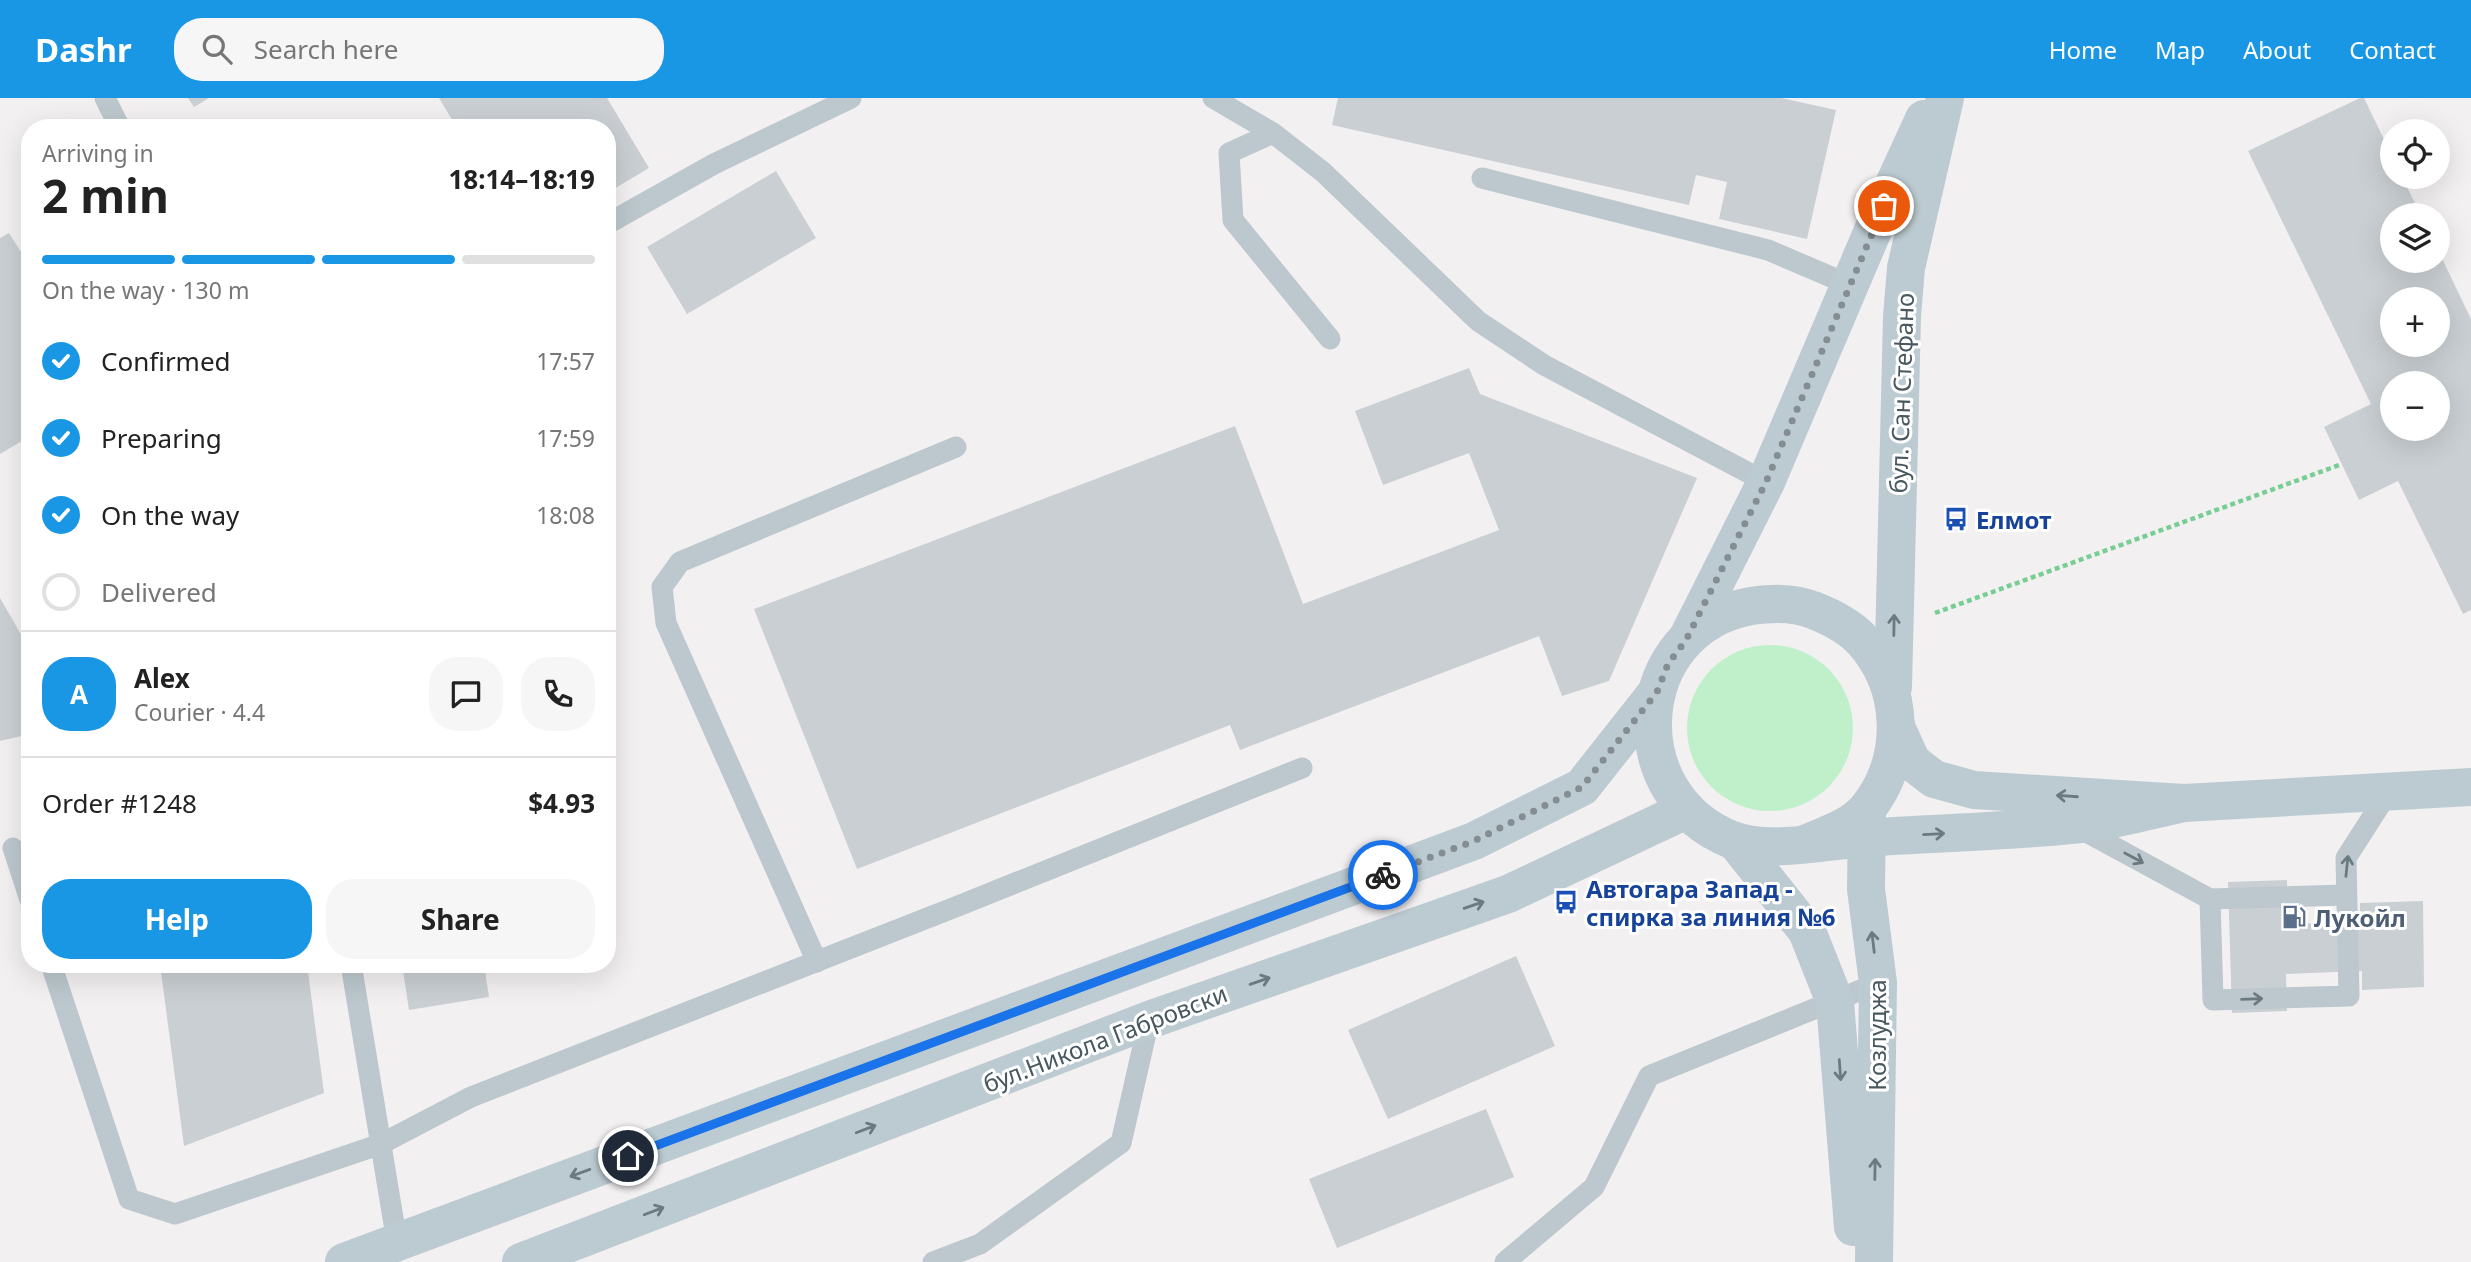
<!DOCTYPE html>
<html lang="en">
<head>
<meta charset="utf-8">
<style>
	body { margin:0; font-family:"Noto Sans",sans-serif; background:#f6f6f6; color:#222; height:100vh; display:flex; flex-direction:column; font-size:26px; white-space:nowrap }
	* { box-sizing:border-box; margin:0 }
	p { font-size:23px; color:#767676 }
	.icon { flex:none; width:38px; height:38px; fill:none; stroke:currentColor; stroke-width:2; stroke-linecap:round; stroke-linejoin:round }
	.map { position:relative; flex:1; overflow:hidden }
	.sheet { position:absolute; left:21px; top:21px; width:595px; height:854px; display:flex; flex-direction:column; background:#fff; border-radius:28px; box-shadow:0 7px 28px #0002 }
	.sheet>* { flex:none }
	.tools { position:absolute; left:2380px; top:21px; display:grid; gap:14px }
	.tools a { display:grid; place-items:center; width:70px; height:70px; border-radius:50%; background:#fff; box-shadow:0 7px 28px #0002; font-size:35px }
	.pin { position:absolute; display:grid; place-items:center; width:60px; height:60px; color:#fff; margin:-30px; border:4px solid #fff; border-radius:50%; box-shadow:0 2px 7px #0007 }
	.courier { position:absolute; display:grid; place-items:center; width:70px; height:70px; margin:-35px; border:5px solid #1a73e8; border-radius:50%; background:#fff; color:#222; box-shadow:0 2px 9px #0007 }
	.overview em { font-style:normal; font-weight:700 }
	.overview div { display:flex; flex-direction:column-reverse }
	.overview { display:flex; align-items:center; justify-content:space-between; height:119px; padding:0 21px }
	h1 { font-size:46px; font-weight:700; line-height:52px }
	.bar { display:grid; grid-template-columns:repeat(4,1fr); gap:10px 7px; align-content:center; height:84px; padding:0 21px }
	.bar i { height:9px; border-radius:5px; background:#e0e0e0 }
	.bar .on { background:#1997e4 }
	.bar p { grid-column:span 4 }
	.line { display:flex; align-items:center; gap:18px; padding:0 21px; border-top:2px solid #e0e0e0 }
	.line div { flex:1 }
	.round { display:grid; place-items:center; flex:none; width:74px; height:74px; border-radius:28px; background:#f6f6f6 }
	ol { padding:0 21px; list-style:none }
	li { display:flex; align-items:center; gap:21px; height:77px }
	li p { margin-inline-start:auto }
	li .icon { padding:7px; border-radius:50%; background:#1997e4; color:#fff; stroke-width:4 }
	li:last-child { color:#767676 }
	li i { width:38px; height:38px; border:4px solid #e0e0e0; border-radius:50% }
	.action { display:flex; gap:14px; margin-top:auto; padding:14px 21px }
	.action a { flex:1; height:80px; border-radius:28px; background:#1997e4; color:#fff; font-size:28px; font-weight:700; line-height:80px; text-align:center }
	.action a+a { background:#f6f6f6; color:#222 }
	header { display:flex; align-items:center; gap:42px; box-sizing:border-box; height:98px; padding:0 35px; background:#1997e4; color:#fff }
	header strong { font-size:33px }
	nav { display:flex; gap:38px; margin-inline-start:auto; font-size:24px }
	.search { width:490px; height:63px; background:#f6f6f6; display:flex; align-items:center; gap:18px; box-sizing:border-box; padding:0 24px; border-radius:28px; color:#767676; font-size:26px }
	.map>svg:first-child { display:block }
	.green { fill:#bff0c9 }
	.building { fill:#cacfd3; fill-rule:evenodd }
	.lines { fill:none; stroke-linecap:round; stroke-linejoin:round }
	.path { stroke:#77ce93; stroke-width:4.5; stroke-dasharray:5 3.5; stroke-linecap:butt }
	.lane { stroke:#bcc8cd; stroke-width:21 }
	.secondary { stroke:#bccbd2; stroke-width:38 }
	.oneway { stroke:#6b7a81 }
	.oneway2 { stroke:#6b7a7f }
	.done { stroke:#848d91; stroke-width:7; stroke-dasharray:0 12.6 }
	.route { stroke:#1a73e8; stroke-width:9 }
	.labels { text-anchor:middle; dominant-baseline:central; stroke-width:6; stroke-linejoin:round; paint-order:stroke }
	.street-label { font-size:24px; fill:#48585e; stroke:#fff }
	.transit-label { font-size:24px; font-weight:bold; fill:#164399; stroke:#fff; text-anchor:start }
	.service-label { font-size:24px; font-weight:bold; fill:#4e5e75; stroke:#fff; text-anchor:start }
</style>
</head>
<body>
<header>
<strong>Dashr</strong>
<div class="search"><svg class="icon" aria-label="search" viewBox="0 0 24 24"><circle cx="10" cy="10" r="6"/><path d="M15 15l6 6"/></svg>Search here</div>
<nav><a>Home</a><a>Map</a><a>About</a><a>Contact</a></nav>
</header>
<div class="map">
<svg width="2471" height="1164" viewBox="0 0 2471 1164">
	<rect width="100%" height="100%" fill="#f3f0f1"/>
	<circle class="green" cx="1770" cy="630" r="83"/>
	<g class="building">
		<path d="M188,0H209L194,9Z"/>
		<path d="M439,0H607L649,70L607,95V30H457Z"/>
		<path d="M1338,0H1781L1836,12L1807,141L1719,121L1727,84L1696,77L1689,107L1332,27Z"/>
		<path d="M2360,0H2364L2392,58V79H2402L2421,117H2392V163H2438V152L2471,221V512L2463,516L2398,383L2359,402L2324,329L2371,306L2248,53ZM2392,201H2438V247H2392ZM2392,285H2438V331H2392Z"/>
		<path d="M776,73L816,140L687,216L647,149Z"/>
		<path d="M9,135L30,168V338L0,356V140Z"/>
		<path d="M1469,270L1480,296L1697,380L1609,583L1562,598L1539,538L1240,652L1230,627L857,771L754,511L1235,328L1303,506L1499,432L1469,355L1383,387L1355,313Z"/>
		<path d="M0,500L30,552V636L0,643Z"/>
		<path d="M2287,782L2288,826L2360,824V805L2423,803L2424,889L2362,892V873L2286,876L2287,913L2232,915L2228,784Z"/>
		<path d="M1516,858L1555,948L1388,1021L1348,932Z"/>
		<path d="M160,866H307L324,995L184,1048Z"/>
		<path d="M402,866H484L489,899L409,912Z"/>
		<path d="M1486,1011L1514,1079L1337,1150L1309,1081Z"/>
	</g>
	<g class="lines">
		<path class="path" d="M1935,515L2342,366"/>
		<g class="lane">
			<path d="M105,0L120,30"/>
			<path d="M1213,0L1273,35"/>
			<path d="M1482,80L1768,152L1850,187"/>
			<path d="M607,126L714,66L851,0"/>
			<path d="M1330,241L1233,122L1229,55L1273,35L1323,74L1478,223L1544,267L1766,384"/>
			<path d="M2079,730L2210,801L2213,902L2349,898L2346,760L2389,693"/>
			<path d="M13,750L30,802"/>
			<path d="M2210,801L2346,797"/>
			<path d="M817,864L666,525L662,489L680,464L956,349"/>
			<path d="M51,866L129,1101L175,1116L381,1046L471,999L958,808L1302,670"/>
			<path d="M351,866L397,1144"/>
			<path d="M933,1164L980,1146L1121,1045L1149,922"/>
			<path d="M1505,1164L1594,1089L1649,978L1878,885"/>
		</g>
		<g class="secondary">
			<path d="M1688,539L1766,384L1874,130L1924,21"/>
			<path d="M1893,589L1902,218L1906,170L1945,0"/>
			<path d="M1897,631L1912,664L1934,681L1974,692L2184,705L2471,689"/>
			<path d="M1867,715L1866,791L1878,885L1874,1164"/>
			<path d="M1735,743L1807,833L1835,904L1853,1129"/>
			<path d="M1807,745C1828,736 1852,729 1867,711C1907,661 1905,589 1862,542C1849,528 1831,519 1813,512C1793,504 1772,505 1751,508C1630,530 1618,697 1732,742C1769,756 1825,743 1864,740C1933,735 2002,734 2071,727C2109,724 2147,713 2184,705"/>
			<path d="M344,1164L1474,743L1582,689L1657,594"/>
			<path d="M521,1164L1149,922L1508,796L1686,712"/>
		</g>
	</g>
	<defs><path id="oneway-shaft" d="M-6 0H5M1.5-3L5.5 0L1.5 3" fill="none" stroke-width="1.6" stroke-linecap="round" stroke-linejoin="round" transform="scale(1.75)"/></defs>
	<g class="oneway">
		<use href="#oneway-shaft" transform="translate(1894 527) rotate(-89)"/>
		<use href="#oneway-shaft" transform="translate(2067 698) rotate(-176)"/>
		<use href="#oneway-shaft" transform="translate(1934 736) rotate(-3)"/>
		<use href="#oneway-shaft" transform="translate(1474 807) rotate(-19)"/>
		<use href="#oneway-shaft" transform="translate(1873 844) rotate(-97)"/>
		<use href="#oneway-shaft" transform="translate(1260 883) rotate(-19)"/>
		<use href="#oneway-shaft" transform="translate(1840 972) rotate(86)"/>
		<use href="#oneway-shaft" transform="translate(866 1031) rotate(-21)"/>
		<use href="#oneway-shaft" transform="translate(1875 1071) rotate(-89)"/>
		<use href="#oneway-shaft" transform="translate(580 1075) rotate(160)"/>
		<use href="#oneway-shaft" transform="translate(654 1113) rotate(-21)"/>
	</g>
	<g class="oneway2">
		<use href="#oneway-shaft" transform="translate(2134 760) rotate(28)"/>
		<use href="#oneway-shaft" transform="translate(2347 768) rotate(-84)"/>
		<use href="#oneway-shaft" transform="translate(2252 901) rotate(-2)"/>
	</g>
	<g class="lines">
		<path class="done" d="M1383,777L1474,743L1582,689L1657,594L1668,566L1686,542L1766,384L1884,108"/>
		<path class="route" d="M628,1058L1383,777"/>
	</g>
	<defs>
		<g id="bus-bare" transform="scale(1.89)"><path d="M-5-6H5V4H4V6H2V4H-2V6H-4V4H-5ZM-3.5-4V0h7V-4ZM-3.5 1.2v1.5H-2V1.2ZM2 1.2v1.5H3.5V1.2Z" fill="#1a4fb4" stroke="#fff" stroke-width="2.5" paint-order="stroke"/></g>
		<g id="fuel-bare" transform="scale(1.89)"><path d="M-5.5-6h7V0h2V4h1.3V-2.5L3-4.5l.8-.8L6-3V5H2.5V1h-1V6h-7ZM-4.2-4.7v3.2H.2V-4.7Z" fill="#5c6f8a" stroke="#fff" stroke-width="2.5" paint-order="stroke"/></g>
	</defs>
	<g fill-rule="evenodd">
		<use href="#bus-bare" x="1956" y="421"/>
		<use href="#bus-bare" x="1566" y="804"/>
		<use href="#fuel-bare" x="2294" y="819"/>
	</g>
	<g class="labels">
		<g class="street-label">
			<text transform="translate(1901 295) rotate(-88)">бул. Сан Стефано</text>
			<text transform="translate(1876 937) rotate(-90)">Козлуджа</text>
			<text transform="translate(1105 940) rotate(-21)">бул.Никола Габровски</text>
		</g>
		<g class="transit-label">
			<text x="1976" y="421">Елмот</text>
			<text x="1586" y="790">Автогара Запад -<tspan x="1586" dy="28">спирка за линия №6</tspan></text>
		</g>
		<g class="service-label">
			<text x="2314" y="819">Лукойл</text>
		</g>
	</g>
</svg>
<div class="tools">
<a><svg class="icon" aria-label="locate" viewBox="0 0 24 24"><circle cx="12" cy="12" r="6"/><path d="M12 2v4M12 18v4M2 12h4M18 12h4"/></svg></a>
<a><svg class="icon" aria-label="layers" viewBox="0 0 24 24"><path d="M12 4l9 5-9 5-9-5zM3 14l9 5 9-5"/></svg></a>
<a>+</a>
<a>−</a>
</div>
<div class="pin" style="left:1884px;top:108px;background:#ea580c"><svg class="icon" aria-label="bag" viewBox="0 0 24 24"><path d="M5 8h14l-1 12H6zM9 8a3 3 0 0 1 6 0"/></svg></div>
<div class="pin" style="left:628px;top:1058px;background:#1f2937"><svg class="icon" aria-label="home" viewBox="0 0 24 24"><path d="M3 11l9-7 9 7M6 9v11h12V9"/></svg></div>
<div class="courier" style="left:1383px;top:777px"><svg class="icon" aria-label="bike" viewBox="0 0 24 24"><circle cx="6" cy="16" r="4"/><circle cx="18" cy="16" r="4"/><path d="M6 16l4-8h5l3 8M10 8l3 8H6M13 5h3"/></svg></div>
<section class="sheet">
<div class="overview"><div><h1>2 min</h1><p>Arriving in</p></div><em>18:14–18:19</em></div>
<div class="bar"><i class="on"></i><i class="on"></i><i class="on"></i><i></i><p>On the way · 130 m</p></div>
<ol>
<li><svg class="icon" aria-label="check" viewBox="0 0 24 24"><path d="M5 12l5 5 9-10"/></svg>Confirmed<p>17:57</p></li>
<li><svg class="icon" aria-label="check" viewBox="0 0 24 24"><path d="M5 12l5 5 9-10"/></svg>Preparing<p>17:59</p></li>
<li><svg class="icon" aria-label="check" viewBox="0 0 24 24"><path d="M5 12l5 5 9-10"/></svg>On the way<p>18:08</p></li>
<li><i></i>Delivered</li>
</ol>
<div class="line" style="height:126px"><b class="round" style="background:#1997e4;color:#fff">A</b><div><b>Alex</b><p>Courier · 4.4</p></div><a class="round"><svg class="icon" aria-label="chat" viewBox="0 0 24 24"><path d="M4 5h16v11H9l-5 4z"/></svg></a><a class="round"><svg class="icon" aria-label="phone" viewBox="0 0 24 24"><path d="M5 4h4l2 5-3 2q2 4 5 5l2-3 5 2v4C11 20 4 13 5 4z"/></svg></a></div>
<div class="line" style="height:91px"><div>Order #1248</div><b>$4.93</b></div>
<div class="action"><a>Help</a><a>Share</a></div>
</section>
</div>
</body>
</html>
